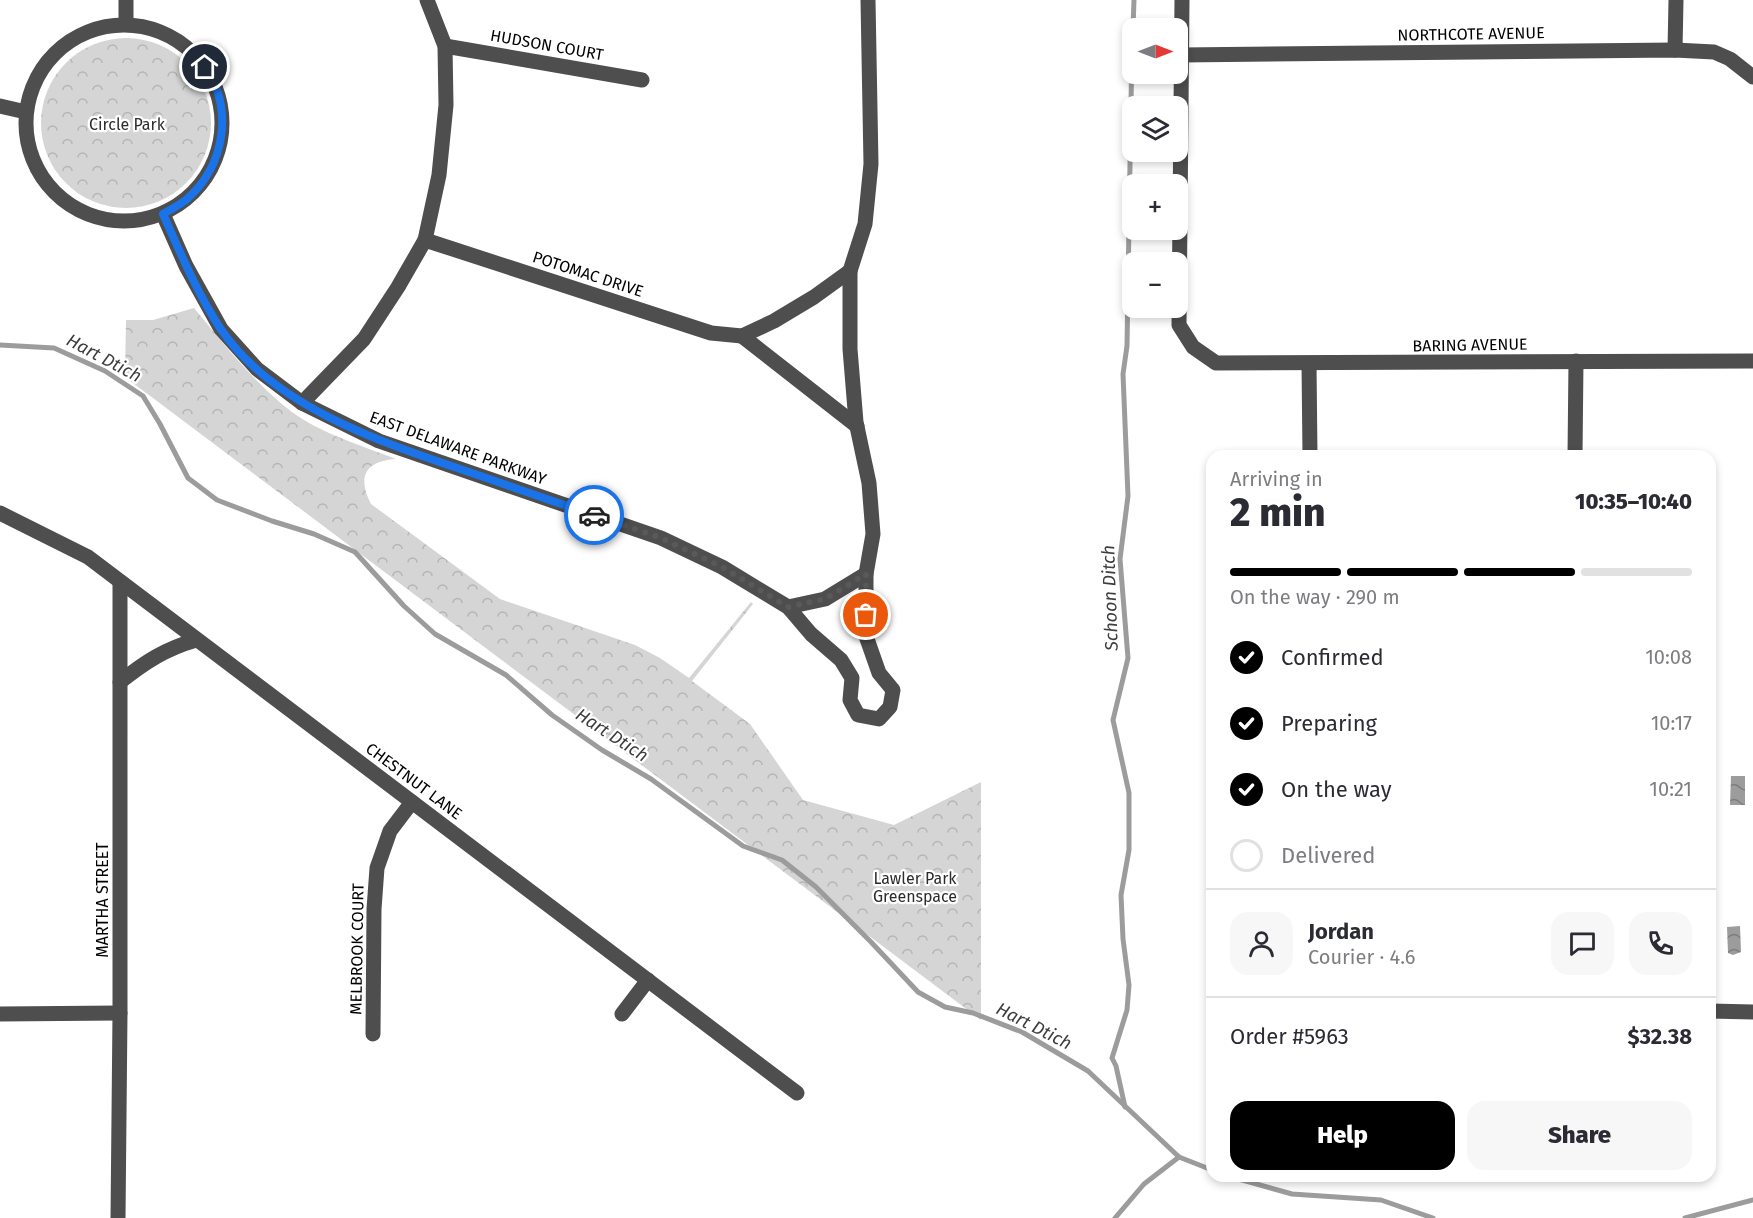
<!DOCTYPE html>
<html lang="en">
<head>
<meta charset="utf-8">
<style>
	body { margin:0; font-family:"Fira Sans",sans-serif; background:#f7f7f7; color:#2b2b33; height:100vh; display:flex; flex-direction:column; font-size:22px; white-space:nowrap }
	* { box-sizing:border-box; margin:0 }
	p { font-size:20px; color:#7c7c81 }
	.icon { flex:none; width:33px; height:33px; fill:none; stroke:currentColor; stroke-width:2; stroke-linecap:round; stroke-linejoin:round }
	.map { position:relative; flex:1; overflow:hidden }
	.panel { position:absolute; left:1206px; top:450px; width:510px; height:732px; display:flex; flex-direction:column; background:#fff; border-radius:18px; box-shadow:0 3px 9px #0003 }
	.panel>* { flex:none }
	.needle { width:39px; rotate:90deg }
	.tools { position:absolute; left:1122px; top:18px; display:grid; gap:12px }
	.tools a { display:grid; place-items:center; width:66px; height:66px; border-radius:12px; background:#fff; box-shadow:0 3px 9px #0003; font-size:30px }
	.pin { position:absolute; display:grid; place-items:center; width:51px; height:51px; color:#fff; margin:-26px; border:3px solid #fff; border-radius:50%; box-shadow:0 2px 6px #0007 }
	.courier { position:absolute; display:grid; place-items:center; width:60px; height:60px; margin:-30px; border:4px solid #1a73e8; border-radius:50%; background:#fff; color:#222; box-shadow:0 2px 8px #0007 }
	.head em { font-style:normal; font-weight:800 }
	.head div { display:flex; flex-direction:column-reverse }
	.head { display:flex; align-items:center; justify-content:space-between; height:102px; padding:0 24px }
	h1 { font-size:39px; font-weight:800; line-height:45px }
	.bar { display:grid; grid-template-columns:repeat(4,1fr); gap:9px 6px; align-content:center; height:72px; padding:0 24px }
	.bar i { height:8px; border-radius:4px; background:#e1e1e2 }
	.bar .current { background:#000 }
	.bar p { grid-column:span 4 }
	.line { display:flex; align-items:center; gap:15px; padding:0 24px; border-top:2px solid #e1e1e2 }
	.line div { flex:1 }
	.round { display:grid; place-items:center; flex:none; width:63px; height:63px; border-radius:18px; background:#f7f7f7 }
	ol { padding:0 24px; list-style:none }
	li { display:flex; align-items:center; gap:18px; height:66px }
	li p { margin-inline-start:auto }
	li .icon { padding:6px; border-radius:50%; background:#000; color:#fff; stroke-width:4 }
	li:last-child { color:#7c7c81 }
	li i { width:33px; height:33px; border:3px solid #e1e1e2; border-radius:50% }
	.button { display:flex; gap:12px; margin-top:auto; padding:12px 24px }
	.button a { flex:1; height:69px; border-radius:18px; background:#000; color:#fff; font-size:24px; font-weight:800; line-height:69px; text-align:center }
	.button a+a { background:#f7f7f7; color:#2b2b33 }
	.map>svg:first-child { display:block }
	.park { fill:url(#park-crowns) }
	.water { fill:url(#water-waves) }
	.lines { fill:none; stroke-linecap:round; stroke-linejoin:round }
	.stream { stroke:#9c9c9c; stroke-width:5 }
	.minor { stroke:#4e4e4e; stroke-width:15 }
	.done { stroke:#595959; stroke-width:6; stroke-dasharray:0 10.8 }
	.route { stroke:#1a73e8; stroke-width:8 }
	.labels { text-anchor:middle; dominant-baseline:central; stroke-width:4.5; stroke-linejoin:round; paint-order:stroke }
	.street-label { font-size:16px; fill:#000; stroke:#fff }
	.park-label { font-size:16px; fill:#2c2c2c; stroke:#fff }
	.water-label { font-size:18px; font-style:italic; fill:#3d3d3d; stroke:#fff }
</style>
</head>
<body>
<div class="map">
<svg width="1753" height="1218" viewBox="0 0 1753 1218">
	<defs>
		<pattern id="park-crowns" width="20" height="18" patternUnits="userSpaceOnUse" patternTransform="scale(1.5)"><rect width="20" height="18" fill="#d5d5d5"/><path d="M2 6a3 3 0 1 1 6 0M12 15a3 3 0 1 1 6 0" fill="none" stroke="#b5b5b5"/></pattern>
		<pattern id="water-waves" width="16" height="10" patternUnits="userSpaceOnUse" patternTransform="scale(1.5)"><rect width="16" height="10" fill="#9c9c9c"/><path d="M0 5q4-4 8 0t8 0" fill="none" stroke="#7d7d7d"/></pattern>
	</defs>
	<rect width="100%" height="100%" fill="#fff"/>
	<g class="park">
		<circle cx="126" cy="123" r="85"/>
		<path d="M194,308C225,345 253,382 292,412C320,433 363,446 396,459C365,461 357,477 371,504L500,599L635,645L660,658L689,678L751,602L753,604L692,681L750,724L803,800L894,825L981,782V1020L125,377L126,320H153Z"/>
	</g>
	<g class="water">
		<path d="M1731,776H1745V805H1730Z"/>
		<path d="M1740,926L1741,952L1733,955L1728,953L1727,927Z"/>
	</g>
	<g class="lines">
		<g class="stream">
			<path d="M1133,28L1134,0"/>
			<path d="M0,345L54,348L105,371L143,396L160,424L188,478L217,500L272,521L314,534L355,552L404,606L435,634L506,675L552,715L602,750L651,779L743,846L782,860L816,887L871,942L918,992L945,1007L973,1013L1022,1032L1088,1071L1179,1157L1212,1170"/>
			<path d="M1125,1107L1116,1066L1112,1058L1127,1010L1129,985L1123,939L1121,895L1129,850V793L1113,720L1128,658L1120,559L1128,496L1123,374L1127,346L1132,44"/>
			<path d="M1228,1176L1292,1194L1381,1200L1433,1218"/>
			<path d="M1115,1218L1144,1184L1179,1157"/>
			<path d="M1685,1218L1753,1200"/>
		</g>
		<g class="minor">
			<path d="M1182,0L1179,325L1193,347L1216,363L1753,361"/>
			<path d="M126,24V0"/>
			<circle cx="124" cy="123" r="98"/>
			<path d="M445,46L642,80"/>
			<path d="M1675,50L1676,0"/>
			<path d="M1181,55L1675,50L1714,52L1730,59L1753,77"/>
			<path d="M0,106L26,112"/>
			<path d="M163,214L186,266L221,329L257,369L302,403L379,441L661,538L722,567L788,607L811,634L841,660L852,678L850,700L858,715L879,719L890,707L893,690L879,673L866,636V574L873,534L869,483L856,422L850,349V271L865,224L871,164L868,0"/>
			<path d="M425,240L711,333L742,336L774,321L814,297L850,271"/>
			<path d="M742,336L857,426"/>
			<path d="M1309,364L1310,456"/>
			<path d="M302,403L364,339L398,287L425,240L439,175L446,105L445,46L427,0"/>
			<path d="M1575,456L1576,361"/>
			<path d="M0,513L88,557L797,1093"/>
			<path d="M788,607L825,599L866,574"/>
			<path d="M120,682C145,662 165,649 196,640"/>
			<path d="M1710,1011L1753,1012"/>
			<path d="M0,1014L120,1013"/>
			<path d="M622,1014L648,980"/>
			<path d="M373,1034L374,909L377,868L390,831L412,802"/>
			<path d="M118,1218L120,1013V582"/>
		</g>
	</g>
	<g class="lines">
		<path class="done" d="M594,515L661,538L722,567L788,607L825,599L866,574V615"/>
		<path class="route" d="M205,67C234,109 225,165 187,199C180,205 171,209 163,214C180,252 197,293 220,328C273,407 383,443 469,472C510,486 552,501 594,515"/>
	</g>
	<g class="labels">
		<g class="street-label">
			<text transform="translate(1471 34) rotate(-1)">NORTHCOTE AVENUE</text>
			<text transform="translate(547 45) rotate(10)">HUDSON COURT</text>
			<text transform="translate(588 274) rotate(18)">POTOMAC DRIVE</text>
			<text transform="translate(1470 345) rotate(-1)">BARING AVENUE</text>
			<text transform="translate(458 448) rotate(20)">EAST DELAWARE PARKWAY</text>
			<text transform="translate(414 781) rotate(37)">CHESTNUT LANE</text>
			<text transform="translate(102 900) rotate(-90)">MARTHA STREET</text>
			<text transform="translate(357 949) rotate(-89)">MELBROOK COURT</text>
		</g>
		<g class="park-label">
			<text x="127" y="124">Circle Park</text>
			<text x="915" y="878">Lawler Park<tspan x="915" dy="18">Greenspace</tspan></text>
		</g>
		<g class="water-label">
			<text transform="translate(104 358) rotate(28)">Hart Dtich</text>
			<text transform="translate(1110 598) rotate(-92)">Schoon Ditch</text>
			<text transform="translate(612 735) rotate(33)">Hart Dtich</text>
			<text transform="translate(1034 1026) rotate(27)">Hart Dtich</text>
		</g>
	</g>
</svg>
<div class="tools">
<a><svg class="needle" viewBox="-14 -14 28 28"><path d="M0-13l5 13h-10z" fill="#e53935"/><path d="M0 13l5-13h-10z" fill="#7c7c81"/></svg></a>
<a><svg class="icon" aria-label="layers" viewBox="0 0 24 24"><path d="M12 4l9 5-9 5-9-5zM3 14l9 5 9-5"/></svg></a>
<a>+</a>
<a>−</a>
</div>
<div class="pin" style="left:866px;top:615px;background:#ea580c"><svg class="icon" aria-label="bag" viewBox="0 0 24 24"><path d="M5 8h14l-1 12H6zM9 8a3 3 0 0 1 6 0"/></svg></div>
<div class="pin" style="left:205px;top:67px;background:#1f2937"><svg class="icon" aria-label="home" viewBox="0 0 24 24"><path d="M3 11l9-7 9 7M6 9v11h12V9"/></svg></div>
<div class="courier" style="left:594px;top:515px"><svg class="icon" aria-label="car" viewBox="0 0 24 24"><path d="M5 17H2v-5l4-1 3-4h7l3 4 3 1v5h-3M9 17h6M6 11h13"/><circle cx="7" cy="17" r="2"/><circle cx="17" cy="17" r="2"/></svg></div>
<section class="panel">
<div class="head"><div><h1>2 min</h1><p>Arriving in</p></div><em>10:35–10:40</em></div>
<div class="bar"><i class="current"></i><i class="current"></i><i class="current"></i><i></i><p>On the way · 290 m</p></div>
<ol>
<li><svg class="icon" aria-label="check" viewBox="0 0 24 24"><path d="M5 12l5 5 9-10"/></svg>Confirmed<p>10:08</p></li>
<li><svg class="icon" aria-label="check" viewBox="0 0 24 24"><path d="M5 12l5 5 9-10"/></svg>Preparing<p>10:17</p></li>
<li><svg class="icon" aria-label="check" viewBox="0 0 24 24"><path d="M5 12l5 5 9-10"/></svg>On the way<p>10:21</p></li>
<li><i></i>Delivered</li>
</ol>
<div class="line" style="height:108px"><a class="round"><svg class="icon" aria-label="person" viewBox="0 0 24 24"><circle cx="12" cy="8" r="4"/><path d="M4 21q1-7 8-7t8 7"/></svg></a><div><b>Jordan</b><p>Courier · 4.6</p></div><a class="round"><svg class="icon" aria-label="chat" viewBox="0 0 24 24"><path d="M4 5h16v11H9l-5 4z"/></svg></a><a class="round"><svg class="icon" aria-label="phone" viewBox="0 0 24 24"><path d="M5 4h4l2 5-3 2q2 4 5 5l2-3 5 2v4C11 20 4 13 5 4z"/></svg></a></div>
<div class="line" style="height:78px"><div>Order #5963</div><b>$32.38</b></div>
<div class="button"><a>Help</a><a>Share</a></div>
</section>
</div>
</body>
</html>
